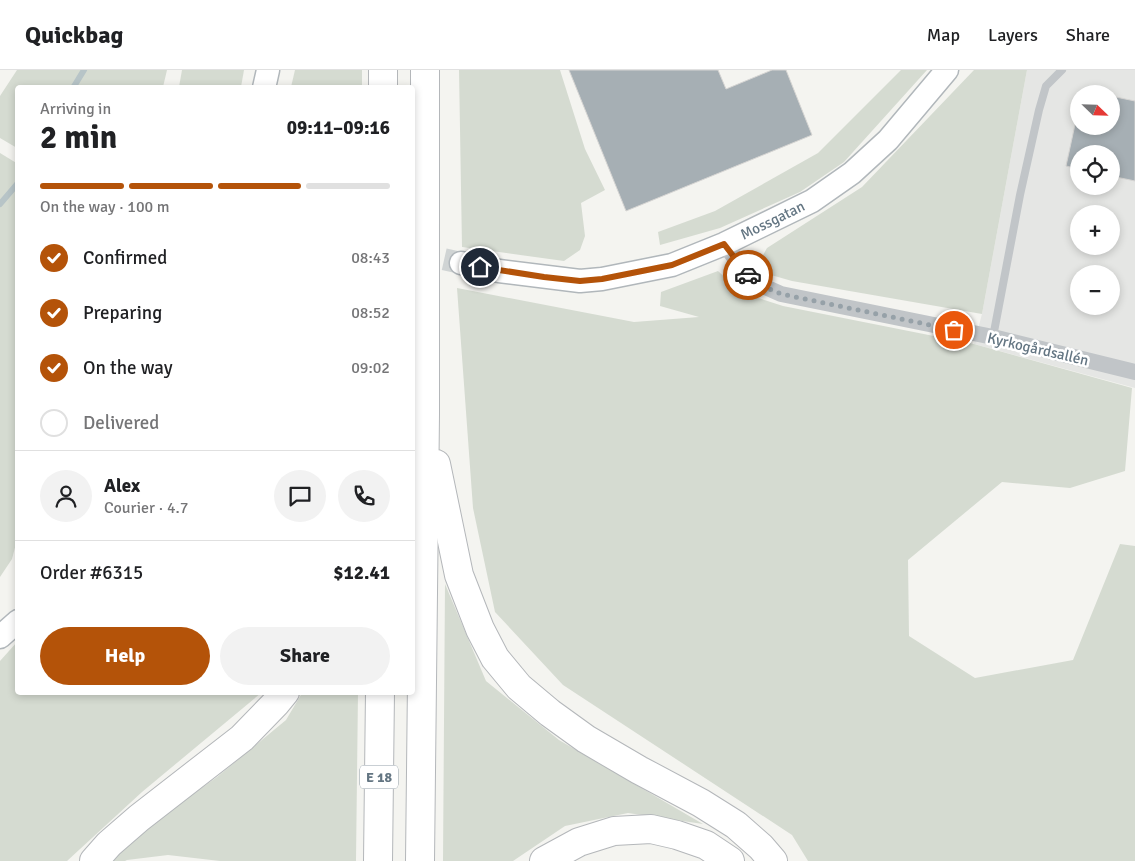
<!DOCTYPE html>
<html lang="en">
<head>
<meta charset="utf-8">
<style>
	body { margin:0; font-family:Signika,sans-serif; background:#f2f2f2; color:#202124; height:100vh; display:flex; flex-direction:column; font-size:19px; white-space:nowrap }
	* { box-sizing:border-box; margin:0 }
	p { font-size:16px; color:#757577 }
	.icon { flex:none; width:28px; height:28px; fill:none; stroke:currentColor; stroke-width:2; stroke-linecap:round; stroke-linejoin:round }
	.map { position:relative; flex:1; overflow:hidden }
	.sheet { position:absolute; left:15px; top:15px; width:400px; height:610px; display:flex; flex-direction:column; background:#fff; border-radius:5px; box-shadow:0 2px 8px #0003 }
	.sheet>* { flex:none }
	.needle { width:32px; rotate:113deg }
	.controls { position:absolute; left:1070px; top:15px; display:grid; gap:10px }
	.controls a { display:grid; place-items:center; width:50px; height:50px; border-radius:50%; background:#fff; box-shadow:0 2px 8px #0003; font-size:25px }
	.pin { position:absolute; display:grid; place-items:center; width:42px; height:42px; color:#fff; margin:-21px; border:2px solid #fff; border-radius:50%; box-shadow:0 1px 5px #0007 }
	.courier { position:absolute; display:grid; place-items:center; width:50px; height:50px; margin:-25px; border:4px solid #b45309; border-radius:50%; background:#fff; color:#222; box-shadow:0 1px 6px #0007 }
	.summary em { font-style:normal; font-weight:800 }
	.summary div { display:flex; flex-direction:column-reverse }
	.summary { display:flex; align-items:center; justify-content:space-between; height:85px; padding:0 25px }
	h1 { font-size:32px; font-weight:800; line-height:38px }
	.bar { display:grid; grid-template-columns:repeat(4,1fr); gap:8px 5px; align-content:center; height:60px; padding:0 25px }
	.bar i { height:6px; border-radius:4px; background:#e0e0e0 }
	.bar .current { background:#b45309 }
	.bar p { grid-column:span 4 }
	.line { display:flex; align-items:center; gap:12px; padding:0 25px; border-top:1px solid #e0e0e0 }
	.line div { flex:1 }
	.round { display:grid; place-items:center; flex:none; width:52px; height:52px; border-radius:26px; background:#f2f2f2 }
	ol { padding:0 25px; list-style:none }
	li { display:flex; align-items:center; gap:15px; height:55px }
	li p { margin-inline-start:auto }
	li .icon { padding:5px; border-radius:50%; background:#b45309; color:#fff; stroke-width:4 }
	li:last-child { color:#757577 }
	li i { width:28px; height:28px; border:2px solid #e0e0e0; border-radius:50% }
	.cta { display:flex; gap:10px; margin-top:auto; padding:10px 25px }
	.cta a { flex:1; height:58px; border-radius:30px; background:#b45309; color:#fff; font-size:20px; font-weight:800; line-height:58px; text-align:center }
	.cta a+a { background:#f2f2f2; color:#202124 }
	header { display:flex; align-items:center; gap:30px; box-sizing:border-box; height:70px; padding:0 25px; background:#fff; border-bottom:1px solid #e0e0e0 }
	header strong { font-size:24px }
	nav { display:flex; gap:28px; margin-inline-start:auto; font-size:18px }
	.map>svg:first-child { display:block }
	.built { fill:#e5e6e4; fill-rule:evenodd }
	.green { fill:#d5dbd1 }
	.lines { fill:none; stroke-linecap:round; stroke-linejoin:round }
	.stream { stroke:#b7c4c7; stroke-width:6 }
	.building { fill:#a6afb4; stroke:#d6d5d3 }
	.secondary-tunnel { stroke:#d0d4d4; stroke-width:22; stroke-dasharray:22 11; stroke-linecap:butt }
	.secondary-casing { stroke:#b1b7bb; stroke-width:25 }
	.highway-casing { stroke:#b4b7ba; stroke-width:30 }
	.lane { stroke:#c1c5c8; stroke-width:8 }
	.street { stroke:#c1c5c8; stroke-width:16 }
	.secondary { stroke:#fff; stroke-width:22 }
	.highway { stroke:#fff; stroke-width:28 }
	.done { stroke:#96a1a8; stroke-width:5; stroke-dasharray:0 9 }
	.route { stroke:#b45309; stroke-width:6 }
	.labels { text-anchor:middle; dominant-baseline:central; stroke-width:5; stroke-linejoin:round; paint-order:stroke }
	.shield { fill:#fff; stroke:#929ea8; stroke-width:1 }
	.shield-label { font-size:14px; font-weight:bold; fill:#637582 }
	.street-label { font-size:15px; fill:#637582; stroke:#fff }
</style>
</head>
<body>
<header>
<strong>Quickbag</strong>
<nav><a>Map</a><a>Layers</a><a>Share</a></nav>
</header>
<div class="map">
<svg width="1135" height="791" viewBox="0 0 1135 791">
	<rect width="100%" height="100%" fill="#f4f4f0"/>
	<path class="built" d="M1027,0H1135V318L974,274L982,244ZM1079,24H1111V56H1079ZM1079,84H1111V116H1079ZM1079,144H1111V176H1079ZM1079,204H1111V236H1079Z"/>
	<g class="green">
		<path d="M17,0H167L163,17L18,18L17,78L0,68V26Z"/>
		<path d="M182,0H244L241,17H179Z"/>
		<path d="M295,0H362V17H291Z"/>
		<path d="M459,0H560L585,79L605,120L581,133L585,166L580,180L564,191L462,177Z"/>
		<path d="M901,0H927L844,92L800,122L720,158L660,175L658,162L715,141L818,83Z"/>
		<path d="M974,0H1027L982,244L792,211L771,205L762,197V187L767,178L862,117Z"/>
		<path d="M0,83L18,94V466L12,489L0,507Z"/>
		<path d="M718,201L734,216L752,226L783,236L974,274L1132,318L1125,401L1070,418L1002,412L908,490L909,566L975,608L1073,590L1120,474L1135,476V791H808L792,765L563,615L495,542L473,438L457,218L634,252L699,247L660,236L661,222Z"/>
		<path d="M445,514L486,611L559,670L703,754L628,743L565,756L513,791H443Z"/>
		<path d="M17,572L18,622L261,623L142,722L67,791H0V591Z"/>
		<path d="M302,623H358L356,791H220L168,785L127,790L125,791H111L158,749L217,707L286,650Z"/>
	</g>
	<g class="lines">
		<g class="stream">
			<path d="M73,18L84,0"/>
			<path d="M0,134L18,113"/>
		</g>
	</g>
	<g class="building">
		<path d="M569,0H718L726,19L772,0H786L812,65L626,141Z"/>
		<path d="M1111,26L1135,31V111L1111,106V84H1079V99L1066,96L1079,36V56H1111Z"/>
	</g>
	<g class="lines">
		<path class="secondary-tunnel" d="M412,182L461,193"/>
		<g class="secondary-casing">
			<g id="secondary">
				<path d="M264,18L268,0"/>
				<path id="s1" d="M461,193L499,201L580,211L602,209L672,195L724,174L812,131L852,103L888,70L947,0"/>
				<path d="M0,567L18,551"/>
			</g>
		</g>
		<g class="highway-casing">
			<g id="highway">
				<path d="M383,0V18"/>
				<path d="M436,394L459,505L480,559L495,588L519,617L550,643L586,669L639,700L701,733L736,755L761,777L773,791"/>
				<path d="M94,791L109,774L139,748L242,668L276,633L285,622"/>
				<path d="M378,791L380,622"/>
				<path d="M420,791L425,344V0"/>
				<path d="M544,791L579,772L614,761L651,759L677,765L706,775L730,791"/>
			</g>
		</g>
		<path class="lane" d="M993,267L1020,125L1039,40L1046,16L1062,0"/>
		<path class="street" d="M724,174L749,206L763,216L781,224L993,267L1135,302"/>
		<use href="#secondary" class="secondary"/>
		<use href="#highway" class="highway"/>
	</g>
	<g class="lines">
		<path class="done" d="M748,205L763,216L781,224L954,260"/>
		<path class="route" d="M480,197L544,207L580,211L602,209L672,195L724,174L748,205"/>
	</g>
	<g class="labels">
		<rect class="shield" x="360" y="695.5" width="38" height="23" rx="4"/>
		<g class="shield-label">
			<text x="379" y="707">E 18</text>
		</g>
		<g class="street-label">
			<text stroke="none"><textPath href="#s1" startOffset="324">Mossgatan</textPath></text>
			<text transform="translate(1038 279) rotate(13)">Kyrkogårdsallén</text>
		</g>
	</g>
</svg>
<div class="controls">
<a><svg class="needle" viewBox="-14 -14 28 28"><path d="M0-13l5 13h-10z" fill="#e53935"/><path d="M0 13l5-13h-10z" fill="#757577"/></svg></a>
<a><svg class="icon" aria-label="locate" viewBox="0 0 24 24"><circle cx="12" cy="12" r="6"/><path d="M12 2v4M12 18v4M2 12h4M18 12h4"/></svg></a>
<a>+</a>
<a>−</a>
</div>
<div class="pin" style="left:954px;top:260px;background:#ea580c"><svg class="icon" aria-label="bag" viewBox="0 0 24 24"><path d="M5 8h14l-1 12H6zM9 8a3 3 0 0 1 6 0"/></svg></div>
<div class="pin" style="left:480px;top:197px;background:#1f2937"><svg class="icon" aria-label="home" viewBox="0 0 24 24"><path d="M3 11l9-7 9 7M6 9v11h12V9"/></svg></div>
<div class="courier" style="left:748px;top:205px"><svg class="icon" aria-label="car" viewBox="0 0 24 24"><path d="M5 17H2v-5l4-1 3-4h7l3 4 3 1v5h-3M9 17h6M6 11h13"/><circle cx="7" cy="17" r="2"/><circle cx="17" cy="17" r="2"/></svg></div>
<section class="sheet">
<div class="summary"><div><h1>2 min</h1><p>Arriving in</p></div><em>09:11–09:16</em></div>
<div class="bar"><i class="current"></i><i class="current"></i><i class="current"></i><i></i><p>On the way · 100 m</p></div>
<ol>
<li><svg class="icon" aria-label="check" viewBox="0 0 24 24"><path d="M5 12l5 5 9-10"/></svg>Confirmed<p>08:43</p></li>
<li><svg class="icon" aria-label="check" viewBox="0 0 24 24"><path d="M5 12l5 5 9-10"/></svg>Preparing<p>08:52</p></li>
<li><svg class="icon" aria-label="check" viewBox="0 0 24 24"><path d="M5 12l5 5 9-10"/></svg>On the way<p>09:02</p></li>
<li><i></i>Delivered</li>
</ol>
<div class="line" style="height:90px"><a class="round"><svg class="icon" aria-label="person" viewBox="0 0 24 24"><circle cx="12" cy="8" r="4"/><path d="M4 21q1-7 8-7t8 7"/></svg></a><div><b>Alex</b><p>Courier · 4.7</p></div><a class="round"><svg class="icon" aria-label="chat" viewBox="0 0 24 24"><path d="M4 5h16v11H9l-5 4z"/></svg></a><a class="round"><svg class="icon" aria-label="phone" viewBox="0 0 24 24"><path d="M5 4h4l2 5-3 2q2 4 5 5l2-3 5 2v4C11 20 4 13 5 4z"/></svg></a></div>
<div class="line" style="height:65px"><div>Order #6315</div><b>$12.41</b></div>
<div class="cta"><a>Help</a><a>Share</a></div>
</section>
</div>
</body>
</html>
